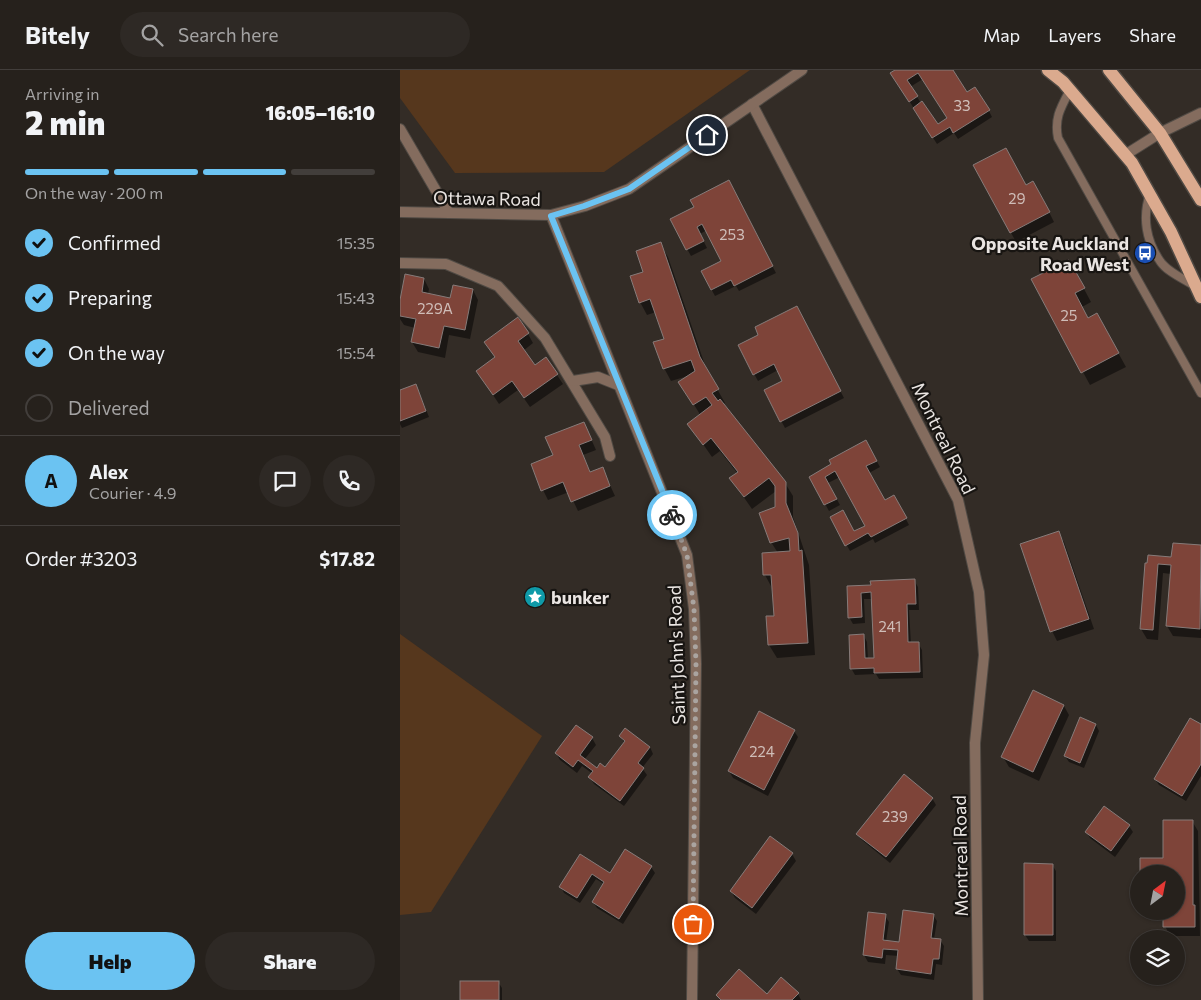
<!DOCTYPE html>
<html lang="en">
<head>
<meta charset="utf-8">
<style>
	body { margin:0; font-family:Commissioner,sans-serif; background:#2e2925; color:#f1f3f6; height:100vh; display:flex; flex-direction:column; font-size:19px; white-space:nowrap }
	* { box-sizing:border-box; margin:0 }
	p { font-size:16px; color:#a4a3a3 }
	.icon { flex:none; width:28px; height:28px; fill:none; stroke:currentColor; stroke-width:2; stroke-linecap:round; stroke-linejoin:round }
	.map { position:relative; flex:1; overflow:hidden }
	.side { display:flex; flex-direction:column; background:#26211c; width:400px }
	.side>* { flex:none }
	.needle { width:32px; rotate:32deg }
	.fabs { position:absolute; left:730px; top:795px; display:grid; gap:10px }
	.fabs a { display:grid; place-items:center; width:55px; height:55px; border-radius:50%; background:#26211c; box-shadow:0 1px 4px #0004,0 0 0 1px #423e3b; font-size:25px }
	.pin { position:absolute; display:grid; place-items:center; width:42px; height:42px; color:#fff; margin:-21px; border:2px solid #fff; border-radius:50%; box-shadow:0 1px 5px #0007 }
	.courier { position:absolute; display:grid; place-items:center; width:50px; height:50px; margin:-25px; border:4px solid #6bc3f2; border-radius:50%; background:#fff; color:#222; box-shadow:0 1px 6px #0007 }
	.summary em { font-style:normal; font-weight:800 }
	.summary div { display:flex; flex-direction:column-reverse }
	.summary { display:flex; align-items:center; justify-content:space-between; height:85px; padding:0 25px }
	h1 { font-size:32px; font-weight:800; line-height:38px }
	.bar { display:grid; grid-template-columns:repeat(4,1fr); gap:8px 5px; align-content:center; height:60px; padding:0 25px }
	.bar i { height:6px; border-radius:4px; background:#423e3b }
	.bar .active { background:#6bc3f2 }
	.bar p { grid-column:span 4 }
	.line { display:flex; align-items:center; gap:12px; padding:0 25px; border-top:1px solid #423e3b }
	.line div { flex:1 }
	.round { display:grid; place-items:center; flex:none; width:52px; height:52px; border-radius:26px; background:#2e2925 }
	ol { padding:0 25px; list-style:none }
	li { display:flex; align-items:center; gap:15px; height:55px }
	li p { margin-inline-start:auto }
	li .icon { padding:5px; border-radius:50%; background:#6bc3f2; color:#111; stroke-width:4 }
	li:last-child { color:#a4a3a3 }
	li i { width:28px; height:28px; border:2px solid #423e3b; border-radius:50% }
	.primary-button { display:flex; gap:10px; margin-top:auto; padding:10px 25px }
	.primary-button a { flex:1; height:58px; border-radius:30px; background:#6bc3f2; color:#111; font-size:20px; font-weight:800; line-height:58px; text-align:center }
	.primary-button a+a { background:#2e2925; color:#f1f3f6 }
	header { display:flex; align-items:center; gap:30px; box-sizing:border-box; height:70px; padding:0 25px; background:#26211c; border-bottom:1px solid #423e3b }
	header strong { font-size:24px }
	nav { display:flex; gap:28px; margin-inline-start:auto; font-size:18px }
	.search { width:350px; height:45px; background:#2e2925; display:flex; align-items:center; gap:12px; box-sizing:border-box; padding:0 18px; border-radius:28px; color:#a4a3a3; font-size:19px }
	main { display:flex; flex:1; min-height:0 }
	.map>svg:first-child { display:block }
	.green { fill:#56371d }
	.shadow { fill:#0007; fill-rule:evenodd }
	.building { fill:#7e4439; stroke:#867b79 }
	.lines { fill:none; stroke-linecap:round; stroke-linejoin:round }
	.service-casing { stroke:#504a44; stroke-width:10 }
	.minor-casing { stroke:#504a44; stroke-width:12 }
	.primary-casing { stroke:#504a44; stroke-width:15 }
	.service { stroke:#846c5e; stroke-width:8 }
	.minor { stroke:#846c5e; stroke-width:10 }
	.primary { stroke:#dbaa8e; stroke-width:12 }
	.done { stroke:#aaa4a0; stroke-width:5; stroke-dasharray:0 9 }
	.route { stroke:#6bc3f2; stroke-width:6 }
	.labels { text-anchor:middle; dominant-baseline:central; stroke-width:4.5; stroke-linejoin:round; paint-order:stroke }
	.number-label { font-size:15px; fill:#cfbdb8 }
	.street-label { font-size:18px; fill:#eae5e2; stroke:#181512 }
	.poi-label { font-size:18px; font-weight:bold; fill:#eae5e2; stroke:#181512; text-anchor:end }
</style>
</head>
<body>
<header>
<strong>Bitely</strong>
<div class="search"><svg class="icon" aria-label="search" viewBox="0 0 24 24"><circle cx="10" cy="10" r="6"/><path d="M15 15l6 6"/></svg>Search here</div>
<nav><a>Map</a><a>Layers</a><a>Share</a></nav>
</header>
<main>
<section class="side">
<div class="summary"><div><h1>2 min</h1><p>Arriving in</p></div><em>16:05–16:10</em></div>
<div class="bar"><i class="active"></i><i class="active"></i><i class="active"></i><i></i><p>On the way · 200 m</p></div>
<ol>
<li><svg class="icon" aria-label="check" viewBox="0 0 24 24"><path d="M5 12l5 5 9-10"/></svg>Confirmed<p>15:35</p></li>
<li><svg class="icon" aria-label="check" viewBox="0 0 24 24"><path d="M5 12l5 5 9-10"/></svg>Preparing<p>15:43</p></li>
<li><svg class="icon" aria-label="check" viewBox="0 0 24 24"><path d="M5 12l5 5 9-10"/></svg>On the way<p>15:54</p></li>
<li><i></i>Delivered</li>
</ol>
<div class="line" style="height:90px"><b class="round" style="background:#6bc3f2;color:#111">A</b><div><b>Alex</b><p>Courier · 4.9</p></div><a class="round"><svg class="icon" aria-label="chat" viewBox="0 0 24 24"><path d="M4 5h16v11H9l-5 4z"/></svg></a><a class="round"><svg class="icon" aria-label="phone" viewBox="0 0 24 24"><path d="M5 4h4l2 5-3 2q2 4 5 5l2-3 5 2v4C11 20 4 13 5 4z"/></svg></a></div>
<div class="line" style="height:65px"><div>Order #3203</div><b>$17.82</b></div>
<div class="primary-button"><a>Help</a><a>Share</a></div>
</section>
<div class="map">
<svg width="801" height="930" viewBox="0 0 801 930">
	<rect width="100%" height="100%" fill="#332c26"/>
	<g class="green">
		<path d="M0,0H350L204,102L55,103L0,28Z"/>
		<path d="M0,564L142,666L31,842L0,845Z"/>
	</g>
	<g class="shadow">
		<path d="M497,0H551L567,24L589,41L592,47L558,69L554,63L537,74L495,9ZM523,9L548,49L537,56L510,17Z"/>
		<path d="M575,96L639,122L654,152L616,172Z"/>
		<path d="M332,118L376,203L339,221L336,216L315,226L302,202L323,191L307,160L300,164L307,178L291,186L271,150Z"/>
		<path d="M260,174L268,187L307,301L325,333L323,334L385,413L393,426V447L409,495L415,585L377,588L369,575L375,547L372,518L365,505L378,483L371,472L376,421L352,439L331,409L338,404L320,381L312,387L289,354L301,346L288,325V306L271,311L264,298L265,270L256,242L247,245L240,232L244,203Z"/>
		<path d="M676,204L691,232L682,237L688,249L704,257L726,297L690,315L633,210Z"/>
		<path d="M24,209L29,219L28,224L51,229L73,220L78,230L70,269L49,265L45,288L18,282L12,272L15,258L4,255L0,249V236Z"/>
		<path d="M400,244L444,328L385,358L365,320L384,311L378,300L358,311L339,276Z"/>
		<path d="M128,264L133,273L123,281L135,297L157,305L163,314L130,337L118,320L99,334L77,301L96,288L85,272Z"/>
		<path d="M0,322H19L29,347L2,358L0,354Z"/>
		<path d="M184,353L196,380L183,385L191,403L202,398L215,426L178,441L169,422L148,430L143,420L154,386Z"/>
		<path d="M466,372L480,397L469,403L484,431L494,426L509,455L475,473L473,469L450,481L431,447L454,463L466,456L440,407L428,413L440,435L429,441L410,407L433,395Z"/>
		<path d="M658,463L664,472L694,559L657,571L652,561Z"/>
		<path d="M774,474L801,476V568L773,566L767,556L771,504L763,503L758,570L747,569L741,559L748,495L773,488Z"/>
		<path d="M514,510L518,517L519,540H509L511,574L518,573L522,580L523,608L479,609L476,604L455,605L451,598L464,566L467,572L468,589H475L472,529H464L465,553L453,554L449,547L448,517Z"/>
		<path d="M664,636L669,645L639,711L609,697L603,687Z"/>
		<path d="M696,655L699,661L684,698L669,692L665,686Z"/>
		<path d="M176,656L192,668L196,675L184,690L197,700L206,699L225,673L220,666L250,677L253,684L242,698L247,705L224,736L194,714L190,707L193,704L182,696L177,703L160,690L156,683Z"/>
		<path d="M801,656V706L786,731L759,715L755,709Z"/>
		<path d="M394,661L398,667L368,726L333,708L329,701Z"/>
		<path d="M532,728L536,735L490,793L462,770L458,764Z"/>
		<path d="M704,738L729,756L733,762L715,787L690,768L687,762Z"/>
		<path d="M792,751L798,761L800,866H770L765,856L776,841V804L765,789Z"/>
		<path d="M370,768L392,784L396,791L356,844L335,828L331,821Z"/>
		<path d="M180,786L210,805L251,797L255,803L223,854L197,838L193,832L204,814L196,809L180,833L164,823L161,817Z"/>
		<path d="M652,795L656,801V871H629L625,865Z"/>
		<path d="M533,845L537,851L534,869L540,870L544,876L542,895L536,894L534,910L501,905L497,899L499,886L486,885L485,894L468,892L464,885L485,846L489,852L486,872L500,874Z"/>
		<path d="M98,912L102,918V930H61Z"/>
		<path d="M398,924L401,930H320L317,925Z"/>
	</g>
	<g class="building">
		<path d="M495,0H553L567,22L575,17L590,40L553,63L550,57L532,68L513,38L522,31L538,54L547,48L518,3L507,10L518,26L509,32L490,3Z"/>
		<path d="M606,78L626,115L633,111L650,142L610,163L573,95Z"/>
		<path d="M329,110L373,196L334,216L331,210L311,220L301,201L321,191L302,154L297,157L304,171L286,180L270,149L294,137L290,130Z"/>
		<path d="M261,172L300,287L319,319L312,323L318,331L320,329L386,412V433L398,463L399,481L402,480L408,573L368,575L366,546H374L371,505H363L362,483L390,481L389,468L370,473L359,443L375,437V416L369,408L344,427L329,408L338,402L311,368L303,375L287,354L312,335L306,327L293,335L278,312L295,301L291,290L263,299L253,272L264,269L250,229L239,233L230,206L243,202L236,181Z"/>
		<path d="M669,190L685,218L675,223L688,248L697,243L719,283L681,303L631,209Z"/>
		<path d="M5,204L24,208L22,222L50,228L53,215L73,219L65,260L44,256L39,278L11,272L16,249L0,246V230Z"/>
		<path d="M397,236L441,321L380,352L364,320L382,311L374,294L353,305L338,275L358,265L355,257Z"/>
		<path d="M118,247L129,263L118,271L135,295L146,287L158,304L124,328L112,311L93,325L76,301L95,287L84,272Z"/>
		<path d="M16,314L26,341L0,351V320Z"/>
		<path d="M184,352L192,370L179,375L190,402L203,397L210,416L171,432L163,412L141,421L131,394L153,385L145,367Z"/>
		<path d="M466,370L477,391L466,396L485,430L494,425L507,448L471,467L468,463L445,476L430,447L443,440L454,461L465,456L435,401L425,407L437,429L424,435L409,407L431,394L429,390Z"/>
		<path d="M659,461L689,549L650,562L620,474Z"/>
		<path d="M773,473L801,475L800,559L766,556L771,495L758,494L753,560L740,559L745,493H747L748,485L771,487Z"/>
		<path d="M515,509L516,534H507L508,572H519L520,602L474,603V598L450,599L449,565L464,564L465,588H474L471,522L461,523L462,547L448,548L447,516L471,515L470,511Z"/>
		<path d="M633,620L664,635L633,702L601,687Z"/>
		<path d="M359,641L395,660L364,720L328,701Z"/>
		<path d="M680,647L696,654L680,693L664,686Z"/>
		<path d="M790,648L801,654V694L782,726L754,709Z"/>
		<path d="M176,655L193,667L180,685L197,698L200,693L205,697L225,671L219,666L225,658L250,677L238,693L244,698L220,731L188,707L193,701L178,690L173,697L155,683Z"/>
		<path d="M504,704L533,728L486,787L456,764Z"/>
		<path d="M704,736L730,755L711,781L685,762Z"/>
		<path d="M763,750H793V835H795V857H763V841H776V804H740V788H763Z"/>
		<path d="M370,766L393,783L352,838L330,821Z"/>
		<path d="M225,779L252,796L219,849L192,832L204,812L192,804L177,828L159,817L180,784L210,803Z"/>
		<path d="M624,793L653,794V865H624Z"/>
		<path d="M503,840L534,844L531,868L541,869L539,889H533L531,904L496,899L498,880L483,879L482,888L463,885L468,842L486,844L483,870L499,872Z"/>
		<path d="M339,899L367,924L381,907L399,923L392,930H321L316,925Z"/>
		<rect x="60" y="911" width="39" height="19"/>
	</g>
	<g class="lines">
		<g class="service-casing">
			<g id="service">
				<path d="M670,20C661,37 654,48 658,68L801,323"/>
				<path d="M750,124C742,147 746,171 760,191C767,202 784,209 795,216"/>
			</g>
		</g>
		<g class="minor-casing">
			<g id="minor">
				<path d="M352,34L558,430L579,522L584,585L575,673L578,930"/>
				<path d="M0,59L49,143"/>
				<path d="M725,85L760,63L801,43"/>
				<path d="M0,142L151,145L185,136L229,119L402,0"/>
				<path d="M151,145L287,485L294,539L296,594L292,930"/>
				<path d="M0,193L46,194L98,216L145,268L205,367L210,386"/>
				<path d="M173,311L198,307L218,315"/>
			</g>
		</g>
		<g class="primary-casing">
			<g id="primary">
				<path d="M648,0L663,12L732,93L771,162L801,227"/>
				<path d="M709,0L760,63L801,130"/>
			</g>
		</g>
		<use href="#service" class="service"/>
		<use href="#minor" class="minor"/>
		<use href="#primary" class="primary"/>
	</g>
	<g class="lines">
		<path class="done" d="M272,445L287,485L294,539L296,594L293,854"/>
		<path class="route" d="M272,445L151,146L184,136L229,119L307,65"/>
	</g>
	<defs>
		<g id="bus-disc" transform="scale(1.125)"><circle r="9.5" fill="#1a4fb4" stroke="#181512"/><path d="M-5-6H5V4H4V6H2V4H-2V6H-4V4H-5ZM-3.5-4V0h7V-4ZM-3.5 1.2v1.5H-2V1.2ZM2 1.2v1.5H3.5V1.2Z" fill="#fff"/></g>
		<g id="sight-disc" transform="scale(1.125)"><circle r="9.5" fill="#0f9aa8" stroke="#181512"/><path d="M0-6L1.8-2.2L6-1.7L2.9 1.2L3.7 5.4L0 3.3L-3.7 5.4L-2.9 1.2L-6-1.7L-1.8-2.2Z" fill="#fff"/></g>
	</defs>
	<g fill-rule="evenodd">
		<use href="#bus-disc" x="745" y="183"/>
		<use href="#sight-disc" x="135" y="527"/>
	</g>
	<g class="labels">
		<g class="number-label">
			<text x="562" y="35">33</text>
			<text x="617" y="128">29</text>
			<text x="332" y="164">253</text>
			<text x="35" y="238">229A</text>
			<text x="669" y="245">25</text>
			<text x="490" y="556">241</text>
			<text x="362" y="681">224</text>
			<text x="495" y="746">239</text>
		</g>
		<g class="street-label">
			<text transform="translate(87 128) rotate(1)">Ottawa Road</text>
			<text transform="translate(544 368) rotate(64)">Montreal Road</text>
			<text transform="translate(276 585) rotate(-92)">Saint John's Road</text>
			<text transform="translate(560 786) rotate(-91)">Montreal Road</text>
		</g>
		<g class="poi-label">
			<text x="729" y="173">Opposite Auckland<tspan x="729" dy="21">Road West</tspan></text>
			<text x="151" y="527" text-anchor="start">bunker</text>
		</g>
	</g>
</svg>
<div class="fabs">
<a><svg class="needle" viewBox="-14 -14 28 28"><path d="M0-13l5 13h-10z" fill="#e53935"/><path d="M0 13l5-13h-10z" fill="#a4a3a3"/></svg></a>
<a><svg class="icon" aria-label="layers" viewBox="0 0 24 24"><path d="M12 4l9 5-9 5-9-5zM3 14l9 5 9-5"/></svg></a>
</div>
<div class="pin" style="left:293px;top:854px;background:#ea580c"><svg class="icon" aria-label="bag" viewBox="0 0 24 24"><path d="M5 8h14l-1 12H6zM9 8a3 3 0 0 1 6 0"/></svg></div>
<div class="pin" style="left:307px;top:65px;background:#1f2937"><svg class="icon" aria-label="home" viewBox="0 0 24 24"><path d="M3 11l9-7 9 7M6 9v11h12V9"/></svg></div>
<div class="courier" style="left:272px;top:445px"><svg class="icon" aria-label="bike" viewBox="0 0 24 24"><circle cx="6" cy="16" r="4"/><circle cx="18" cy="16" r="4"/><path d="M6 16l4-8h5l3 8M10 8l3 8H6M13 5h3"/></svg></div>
</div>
</main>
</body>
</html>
